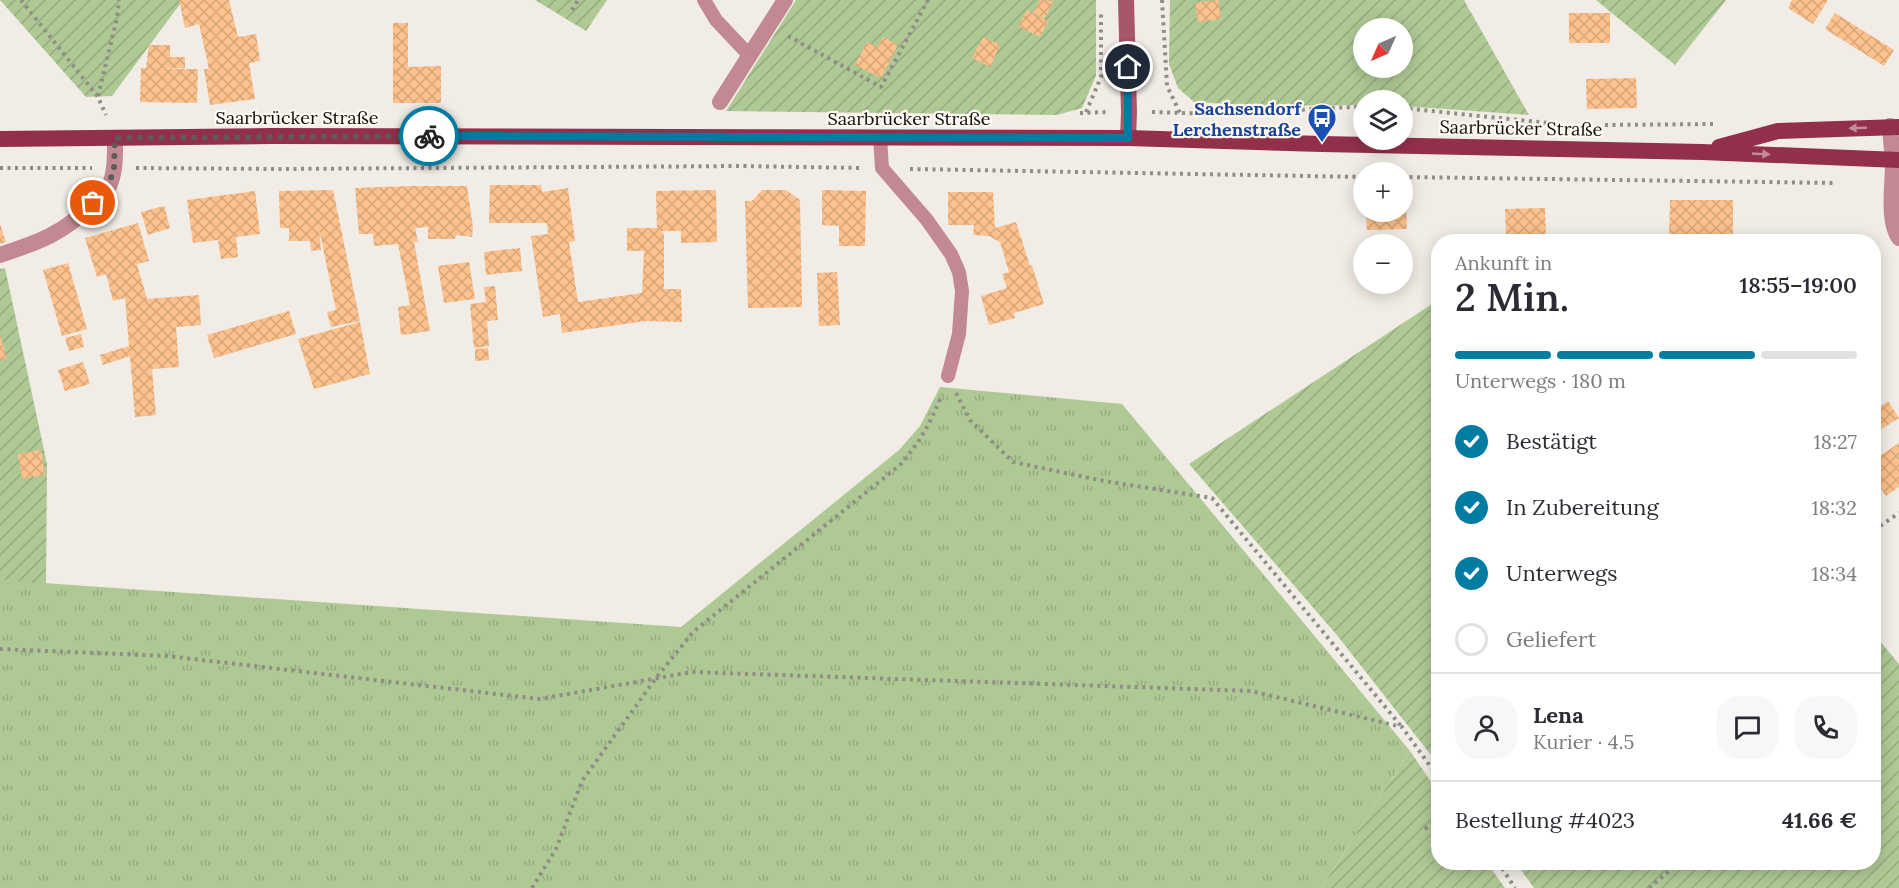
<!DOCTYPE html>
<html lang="de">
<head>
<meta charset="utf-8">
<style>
	body { margin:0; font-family:Lora,serif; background:#f7f7f7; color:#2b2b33; height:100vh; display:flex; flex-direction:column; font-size:22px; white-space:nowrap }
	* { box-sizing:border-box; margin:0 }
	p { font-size:20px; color:#7c7c81 }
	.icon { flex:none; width:33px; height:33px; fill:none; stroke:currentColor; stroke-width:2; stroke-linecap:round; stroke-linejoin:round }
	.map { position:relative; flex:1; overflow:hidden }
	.details { position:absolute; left:1431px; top:234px; width:450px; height:636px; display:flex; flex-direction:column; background:#fff; border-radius:24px; box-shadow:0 3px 15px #0003 }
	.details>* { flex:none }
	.needle { width:39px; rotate:225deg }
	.buttons { position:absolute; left:1353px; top:18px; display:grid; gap:12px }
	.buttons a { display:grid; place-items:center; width:60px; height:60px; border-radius:50%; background:#fff; box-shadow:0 3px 15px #0003; font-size:30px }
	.pin { position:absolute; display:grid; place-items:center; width:51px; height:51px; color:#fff; margin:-26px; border:3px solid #fff; border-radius:50%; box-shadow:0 2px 6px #0007 }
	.courier { position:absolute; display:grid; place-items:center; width:60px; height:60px; margin:-30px; border:4px solid #007ba2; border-radius:50%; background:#fff; color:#222; box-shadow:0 2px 8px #0007 }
	.headline em { font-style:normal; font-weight:600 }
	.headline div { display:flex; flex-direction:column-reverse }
	.headline { display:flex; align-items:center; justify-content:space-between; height:102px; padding:0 24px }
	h1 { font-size:39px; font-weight:600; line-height:45px }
	.bar { display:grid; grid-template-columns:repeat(4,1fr); gap:9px 6px; align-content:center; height:72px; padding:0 24px }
	.bar i { height:8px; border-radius:4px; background:#e1e1e2 }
	.bar .selected { background:#007ba2 }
	.bar p { grid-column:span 4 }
	.line { display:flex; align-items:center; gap:15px; padding:0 24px; border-top:2px solid #e1e1e2 }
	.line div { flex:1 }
	.round { display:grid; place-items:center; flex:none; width:63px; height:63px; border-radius:24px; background:#f7f7f7 }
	ol { padding:0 24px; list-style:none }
	li { display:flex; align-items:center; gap:18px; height:66px }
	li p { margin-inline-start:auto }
	li .icon { padding:6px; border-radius:50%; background:#007ba2; color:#fff; stroke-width:4 }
	li:last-child { color:#7c7c81 }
	li i { width:33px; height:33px; border:3px solid #e1e1e2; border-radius:50% }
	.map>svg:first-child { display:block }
	.grass { fill:url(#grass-tufts) }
	.garden { fill:url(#garden-furrows); fill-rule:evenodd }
	.building { fill:url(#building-cross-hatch) }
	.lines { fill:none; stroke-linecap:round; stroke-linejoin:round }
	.path { stroke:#908c88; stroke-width:4; stroke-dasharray:3 4.5; stroke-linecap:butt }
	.service { stroke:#c28993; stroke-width:14 }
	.minor { stroke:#c28993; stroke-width:16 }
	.secondary { stroke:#a75768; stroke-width:16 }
	.primary { stroke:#92304b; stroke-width:16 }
	.oneway { fill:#c38a97 }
	.done { stroke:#5e5b58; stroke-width:6; stroke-dasharray:0 10.8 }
	.route { stroke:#007ba2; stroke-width:8 }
	.labels { text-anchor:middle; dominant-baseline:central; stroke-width:4.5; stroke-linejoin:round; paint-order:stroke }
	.transit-label { font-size:18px; font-weight:bold; fill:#164399; stroke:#fff9f3; text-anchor:end }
	.street-label { font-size:18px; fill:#0f0d0b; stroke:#fff9f3 }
</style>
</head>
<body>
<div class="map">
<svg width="1899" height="888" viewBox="0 0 1899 888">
	<defs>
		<pattern id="grass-tufts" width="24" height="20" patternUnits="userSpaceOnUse" patternTransform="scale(1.5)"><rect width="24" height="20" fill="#afc995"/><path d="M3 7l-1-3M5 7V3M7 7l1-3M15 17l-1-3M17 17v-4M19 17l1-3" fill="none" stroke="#95ab7f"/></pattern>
		<pattern id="garden-furrows" width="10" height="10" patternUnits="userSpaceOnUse" patternTransform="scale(1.5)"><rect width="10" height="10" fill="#afc995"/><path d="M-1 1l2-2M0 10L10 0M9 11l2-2" fill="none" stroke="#95ab7f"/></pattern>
		<pattern id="building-cross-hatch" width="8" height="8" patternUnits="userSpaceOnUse" patternTransform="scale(1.5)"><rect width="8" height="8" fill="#fcc18c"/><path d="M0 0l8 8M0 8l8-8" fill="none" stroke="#d7a577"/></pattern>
	</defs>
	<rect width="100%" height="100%" fill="#f2ece6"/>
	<path class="grass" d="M940,387L1122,404L1410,751L1321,888H0V580L681,627L899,450L920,426Z"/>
	<g class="garden">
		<path d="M0,0H183L112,96L86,97Z"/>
		<path d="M535,0H607L586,31Z"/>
		<path d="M796,0H1096V76L1082,108L1057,115L726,111Z"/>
		<path d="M1170,0H1464L1529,115L1403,106L1402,100H1364L1363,105L1264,106L1194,102L1178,88L1169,64ZM1364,28H1402V68H1364Z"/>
		<path d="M1596,0H1726L1675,65Z"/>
		<path d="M5,268L47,464L46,584L0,580V269Z"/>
		<path d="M1438,300V764L1336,634L1189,464Z"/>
		<path d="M1874,634L1899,664V888H1534L1516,863L1874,862Z"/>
		<path d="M1410,751L1438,792V862L1487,863L1505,888H1321Z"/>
	</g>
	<g class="building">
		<path d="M179,0H229L238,37L256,34L260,61L249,63L255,99L210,105L204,69H209L199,24L185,28Z"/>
		<path d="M1040,0L1054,1L1044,19L1033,13Z"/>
		<path d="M1218,0L1221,19L1198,22L1195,3Z"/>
		<path d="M1792,0H1828L1813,24L1788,8Z"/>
		<path d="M1027,10L1048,22L1040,37L1018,26Z"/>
		<rect x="1569" y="13" width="41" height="30"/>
		<path d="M1835,13L1894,50L1884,66L1825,29Z"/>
		<path d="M393,23H408V67L441,66V103H393Z"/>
		<path d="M883,37L898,45L881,78L855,65L867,42L878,47Z"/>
		<path d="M983,37L1000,45L990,67L972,58Z"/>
		<path d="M149,45H170V57H185V68L159,69H198L197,103L140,102L141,68H146Z"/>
		<path d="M1636,78L1637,108L1587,109L1586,79Z"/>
		<path d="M490,185H541L542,192L568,188L575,241L569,242L578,302L642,293L644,251H627V228H657L656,191L716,190L717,242L681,243V231H661L664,234V289H681L682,322L646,321L562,333L560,314L543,317L531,236L548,234L547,223H489Z"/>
		<path d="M409,186H467L473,228L472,237L456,235L455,239H428V227L415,228L418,242H414L430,331L401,335L398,307L410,305L398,244L374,246L373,234H359L355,188Z"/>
		<path d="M333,190L360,321L331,327L327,312L336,310L319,229L321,250L311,251L310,241H289V228H280L279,191Z"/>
		<path d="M762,190H786L800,200L802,307L748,308L745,201H752Z"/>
		<path d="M822,190L866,191L865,246H839V226L822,225Z"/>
		<path d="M255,191L260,234L236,237L238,257L221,259L218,240L193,243L187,200Z"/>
		<path d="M948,192H993L995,228L1016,222L1030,266L1032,265L1044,304L1014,313L1015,318L989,325L981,296L1007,288L1002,274L1009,272L1000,242L989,236L973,235L974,225H948Z"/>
		<path d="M1402,199H1406L1407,229L1367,230L1366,212H1402Z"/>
		<path d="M1670,200H1733V237H1669Z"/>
		<path d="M164,206L170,228L148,235L141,212Z"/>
		<path d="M1545,208L1546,238L1506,239L1505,209Z"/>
		<path d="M138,223L149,261L137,264L147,299L199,295L201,325L176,327L179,367L152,369L156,415L135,417L130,356L103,365L100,355L129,346L125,298L113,301L106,274L97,277L85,238Z"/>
		<path d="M0,224L6,242L0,244Z"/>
		<path d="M520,248L522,271L486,275L484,252Z"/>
		<path d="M469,262L475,299L444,303L438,266Z"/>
		<path d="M68,263L87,329L62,336L43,270Z"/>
		<path d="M837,272L840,325L819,326L817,273Z"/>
		<path d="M495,286L498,320L487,321L489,346L474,348L470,304L486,302L484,287Z"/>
		<path d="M289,311L296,334L214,358L207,335Z"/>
		<path d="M360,322L370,374L314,389L298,339Z"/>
		<path d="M81,334L84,347L69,351L65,338Z"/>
		<path d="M0,335L7,358L0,360Z"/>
		<path d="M488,348L489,360L475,361V349Z"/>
		<path d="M83,362L90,384L65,391L58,370Z"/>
		<path d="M1888,401L1899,418L1874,434V411Z"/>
		<path d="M1899,443V487L1886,496L1874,478V460Z"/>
		<path d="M41,450L45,475L22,479L18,454Z"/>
	</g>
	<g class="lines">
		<g class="path">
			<path d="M21,0L98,97L106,115"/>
			<path d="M1162,0L1167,86L1180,113"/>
			<path d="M572,10L578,0"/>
			<path d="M788,36L881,87L928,0"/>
			<path d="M98,96L117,18L119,0"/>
			<path d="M1402,108L1558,124"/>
			<path d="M1086,112L1101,77V11"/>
			<path d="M1152,112C1186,113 1219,115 1253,113C1290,111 1326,107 1364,107"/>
			<path d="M1080,113L1108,112"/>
			<path d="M1605,125L1714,124"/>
			<path d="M0,168H92"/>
			<path d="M136,168L280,169L739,166L863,168"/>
			<path d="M910,169L1364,177"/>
			<path d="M1402,177L1837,183"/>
			<path d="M956,393L970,420L1013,462L1104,481L1212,498L1401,726"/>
			<path d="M1874,530L1899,513"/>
			<path d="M0,649L167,656L540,699L692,672L1251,691L1402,727L1438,777"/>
			<path d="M1425,829L1438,819"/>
			<path d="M1498,862L1515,888"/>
			<path d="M532,888L556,849L582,781L656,678L693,632L900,465C920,442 931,422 942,394"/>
			<path d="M1649,888L1680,862"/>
		</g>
		<g class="service">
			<path d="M704,0L716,20L749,55"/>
			<path d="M880,137L882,168L927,220L951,254L959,272L962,291L959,334L948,376"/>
		</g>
		<g class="minor">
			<path d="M720,102L785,0"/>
			<path d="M1890,126C1891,139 1892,152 1893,164C1893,185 1887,221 1899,238"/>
			<path d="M0,255C39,242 63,234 92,204C97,199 105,194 108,188C116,174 115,153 115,138"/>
		</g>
		<path class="secondary" d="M1126,0L1129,112L1128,138"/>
		<g class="primary">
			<path d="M0,139L271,136L1128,138L1322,144L1702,152L1899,160"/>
			<path d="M1719,147L1778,131L1899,127"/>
		</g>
	</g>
	<defs><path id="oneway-solid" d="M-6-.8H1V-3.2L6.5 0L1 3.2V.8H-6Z" transform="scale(1.5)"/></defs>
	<g class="oneway">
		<use href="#oneway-solid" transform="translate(1858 128) rotate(178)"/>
		<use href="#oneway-solid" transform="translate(1761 154) rotate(3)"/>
	</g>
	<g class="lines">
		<path class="done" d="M93,203L108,188L114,168L115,138L429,136"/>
		<path class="route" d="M429,136L1128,138V67"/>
	</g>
	<defs>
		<g id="bus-pin" transform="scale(1.5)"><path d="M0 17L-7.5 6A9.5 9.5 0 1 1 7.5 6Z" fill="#1a4fb4" stroke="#fff9f3"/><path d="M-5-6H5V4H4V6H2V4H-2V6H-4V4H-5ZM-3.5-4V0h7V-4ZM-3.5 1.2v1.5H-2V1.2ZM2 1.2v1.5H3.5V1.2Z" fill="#fff"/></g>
	</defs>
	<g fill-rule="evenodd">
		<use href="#bus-pin" x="1322" y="118"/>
	</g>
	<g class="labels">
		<g class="transit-label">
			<text x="1301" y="108">Sachsendorf<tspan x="1301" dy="21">Lerchenstraße</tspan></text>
		</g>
		<g class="street-label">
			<text x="297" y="117">Saarbrücker Straße</text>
			<text x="909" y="118">Saarbrücker Straße</text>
			<text transform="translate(1521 128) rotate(1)">Saarbrücker Straße</text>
		</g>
	</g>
</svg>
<div class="buttons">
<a><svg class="needle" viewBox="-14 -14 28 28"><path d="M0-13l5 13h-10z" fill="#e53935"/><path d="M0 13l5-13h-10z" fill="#7c7c81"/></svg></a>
<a><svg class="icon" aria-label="layers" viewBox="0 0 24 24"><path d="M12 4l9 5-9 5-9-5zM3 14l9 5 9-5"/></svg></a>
<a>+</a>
<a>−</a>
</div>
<div class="pin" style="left:93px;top:203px;background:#ea580c"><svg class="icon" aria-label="bag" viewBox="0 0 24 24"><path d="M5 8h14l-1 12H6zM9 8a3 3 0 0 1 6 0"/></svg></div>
<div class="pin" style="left:1128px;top:67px;background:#1f2937"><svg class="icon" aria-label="home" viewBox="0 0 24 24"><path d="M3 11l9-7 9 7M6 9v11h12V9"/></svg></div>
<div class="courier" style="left:429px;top:136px"><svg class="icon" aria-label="bike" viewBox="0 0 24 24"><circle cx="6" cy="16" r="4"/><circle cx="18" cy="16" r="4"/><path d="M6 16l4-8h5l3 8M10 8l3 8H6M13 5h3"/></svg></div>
<section class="details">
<div class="headline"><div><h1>2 Min.</h1><p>Ankunft in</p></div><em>18:55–19:00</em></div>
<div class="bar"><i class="selected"></i><i class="selected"></i><i class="selected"></i><i></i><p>Unterwegs · 180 m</p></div>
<ol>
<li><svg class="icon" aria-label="check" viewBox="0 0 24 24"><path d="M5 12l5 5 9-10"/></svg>Bestätigt<p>18:27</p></li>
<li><svg class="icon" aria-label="check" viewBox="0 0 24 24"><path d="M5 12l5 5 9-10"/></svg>In Zubereitung<p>18:32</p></li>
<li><svg class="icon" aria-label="check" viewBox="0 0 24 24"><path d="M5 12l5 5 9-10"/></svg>Unterwegs<p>18:34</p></li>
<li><i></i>Geliefert</li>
</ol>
<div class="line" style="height:108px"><a class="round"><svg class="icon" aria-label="person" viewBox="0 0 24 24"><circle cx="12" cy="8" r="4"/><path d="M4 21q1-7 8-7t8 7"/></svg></a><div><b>Lena</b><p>Kurier · 4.5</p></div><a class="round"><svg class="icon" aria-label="chat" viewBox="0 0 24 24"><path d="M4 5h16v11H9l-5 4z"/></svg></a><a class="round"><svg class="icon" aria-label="phone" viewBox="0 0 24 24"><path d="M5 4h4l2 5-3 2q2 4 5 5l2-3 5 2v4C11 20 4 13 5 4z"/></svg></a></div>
<div class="line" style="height:78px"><div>Bestellung #4023</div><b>41.66 €</b></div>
</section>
</div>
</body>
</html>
